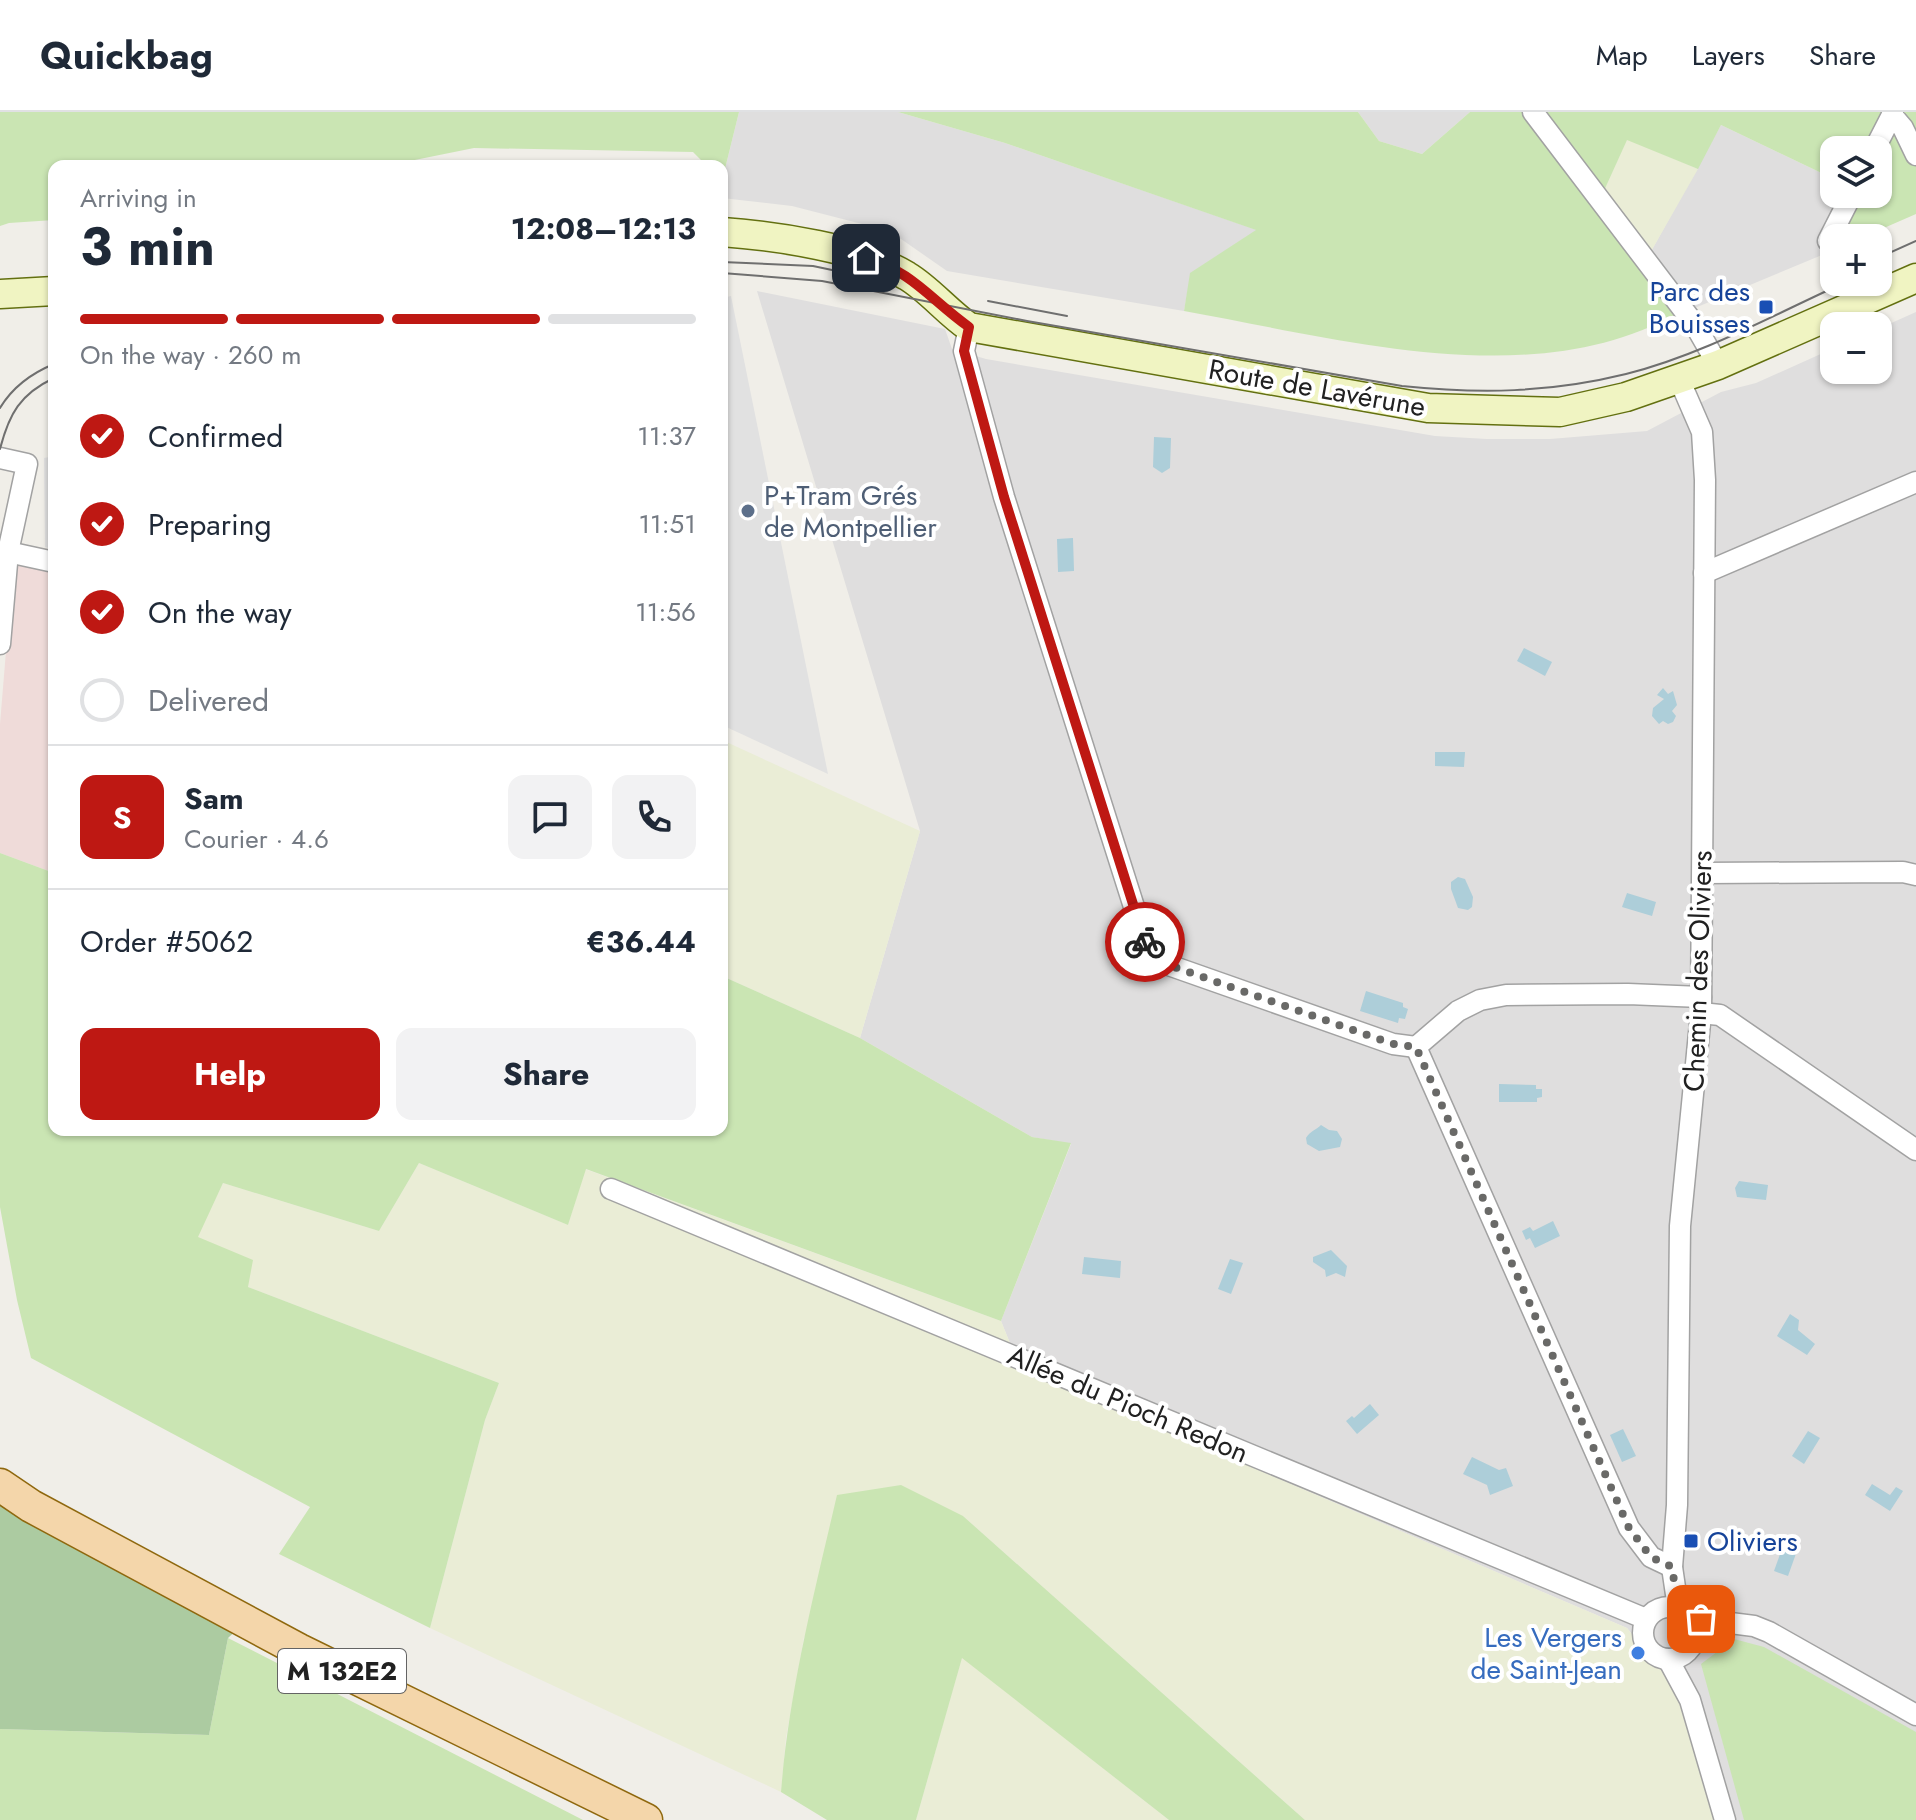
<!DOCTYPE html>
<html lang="en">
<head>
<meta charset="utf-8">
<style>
	body { margin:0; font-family:Jost,sans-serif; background:#f2f2f3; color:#1f2937; height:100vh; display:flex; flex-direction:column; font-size:30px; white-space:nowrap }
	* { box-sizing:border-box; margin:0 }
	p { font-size:26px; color:#747a83 }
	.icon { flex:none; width:44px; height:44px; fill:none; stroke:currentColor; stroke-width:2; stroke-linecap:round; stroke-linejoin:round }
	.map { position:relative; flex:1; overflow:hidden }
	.details { position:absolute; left:48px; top:48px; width:680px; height:976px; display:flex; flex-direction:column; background:#fff; border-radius:16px; box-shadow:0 2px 6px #0004 }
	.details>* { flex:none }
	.fabs { position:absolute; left:1820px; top:24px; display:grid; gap:16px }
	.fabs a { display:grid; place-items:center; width:72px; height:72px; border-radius:16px; background:#fff; box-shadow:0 2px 6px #0004; font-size:40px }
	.pin { position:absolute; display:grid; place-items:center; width:68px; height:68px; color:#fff; margin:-34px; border-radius:16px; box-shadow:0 4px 12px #0006 }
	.courier { position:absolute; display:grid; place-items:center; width:80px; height:80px; margin:-40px; border:6px solid #be1813; border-radius:50%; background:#fff; color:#222; box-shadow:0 2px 10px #0007 }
	.summary em { font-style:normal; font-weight:700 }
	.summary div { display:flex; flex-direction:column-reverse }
	.summary { display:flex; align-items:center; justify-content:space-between; height:136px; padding:0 32px }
	h1 { font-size:52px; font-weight:700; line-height:60px }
	.bar { display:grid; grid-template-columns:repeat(4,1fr); gap:12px 8px; align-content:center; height:96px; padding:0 32px }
	.bar i { height:10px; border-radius:6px; background:#e0e1e3 }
	.bar .on { background:#be1813 }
	.bar p { grid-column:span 4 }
	.line { display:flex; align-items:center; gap:20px; padding:0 32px; border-top:2px solid #e0e1e3 }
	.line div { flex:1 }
	.round { display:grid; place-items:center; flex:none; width:84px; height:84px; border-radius:16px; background:#f2f2f3 }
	ol { padding:0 32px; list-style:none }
	li { display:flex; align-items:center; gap:24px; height:88px }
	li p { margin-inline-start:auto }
	li .icon { padding:8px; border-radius:50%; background:#be1813; color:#fff; stroke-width:4 }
	li:last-child { color:#747a83 }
	li i { width:44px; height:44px; border:4px solid #e0e1e3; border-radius:50% }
	.cta { display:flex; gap:16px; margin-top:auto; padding:16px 32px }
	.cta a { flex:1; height:92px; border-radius:16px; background:#be1813; color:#fff; font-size:32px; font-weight:700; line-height:92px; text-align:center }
	.cta a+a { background:#f2f2f3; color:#1f2937 }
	header { display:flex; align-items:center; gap:48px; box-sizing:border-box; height:112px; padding:0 40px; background:#fff; border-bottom:2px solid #e0e1e3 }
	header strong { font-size:38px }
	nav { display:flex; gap:44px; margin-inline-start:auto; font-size:28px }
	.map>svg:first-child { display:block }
	.residential { fill:#dfdede }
	.commercial { fill:#efdbd9 }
	.farmland { fill:#eaedd6 }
	.grass { fill:#cae5b3 }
	.forest { fill:#accba1 }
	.parking { fill:#e1e1e1 }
	.water { fill:#adced9 }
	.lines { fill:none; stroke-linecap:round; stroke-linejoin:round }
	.street-casing { stroke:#a2a2a2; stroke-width:23 }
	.secondary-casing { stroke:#637010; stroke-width:31 }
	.primary-casing { stroke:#8f680e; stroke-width:35 }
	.street { stroke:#fff; stroke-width:20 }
	.secondary { stroke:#f0f4c2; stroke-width:28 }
	.primary { stroke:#f4d6aa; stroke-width:32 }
	.tram { stroke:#6f6f6f; stroke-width:2 }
	.done { stroke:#696967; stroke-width:8; stroke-dasharray:0 14.4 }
	.route { stroke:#be1813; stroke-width:10 }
	.transit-dot { fill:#1a4fb4; stroke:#fff; stroke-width:3 }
	.service-dot { fill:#5c6f8a; stroke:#fff; stroke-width:3 }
	.shop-dot { fill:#3f7fe0; stroke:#fff; stroke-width:3 }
	.labels { text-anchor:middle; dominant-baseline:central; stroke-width:8; stroke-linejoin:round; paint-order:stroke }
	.shield { fill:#fff; stroke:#646464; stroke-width:2 }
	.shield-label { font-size:26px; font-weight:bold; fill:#212121 }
	.transit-label { font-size:28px; fill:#164399; stroke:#fff; text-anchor:end }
	.street-label { font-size:28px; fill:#212121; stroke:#fff }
	.service-label { font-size:28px; fill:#4e5e75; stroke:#fff; text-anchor:start }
	.shop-label { font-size:28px; fill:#366cbe; stroke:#fff; text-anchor:end }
</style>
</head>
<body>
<header>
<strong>Quickbag</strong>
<nav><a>Map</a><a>Layers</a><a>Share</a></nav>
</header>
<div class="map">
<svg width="1916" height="1708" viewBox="0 0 1916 1708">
	<rect width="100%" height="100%" fill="#f0eee8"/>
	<g class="residential">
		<path d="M739,0H898L1005,31L1257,118L1191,161L1184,199L947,159L901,127L862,112L792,94L722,86V69Z"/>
		<path d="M1358,0H1470L1422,42L1379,29Z"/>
		<path d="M1721,13L1834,67V82H1858L1841,126H1834V138L1690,198L1649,143Z"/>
		<path d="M757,179L945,217L952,237L986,247L1435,324L1487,327H1550L1647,319L1721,280L1756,271L1834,236V258H1878V217L1916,200V1708H1714L1674,1574L1627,1516L1020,1256L1001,1209L1071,1032L1032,1025L860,926L920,719Z"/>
	</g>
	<path class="commercial" d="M18,453L54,461V761L0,741V612L8,515Z"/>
	<g class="farmland">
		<path d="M1627,27L1698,57L1649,143L1603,81Z"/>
		<path d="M722,628L920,719L860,926L722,864Z"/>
		<path d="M419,1051L568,1113L585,1057L1001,1209L1020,1256L1627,1516L1674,1574L1714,1708H1305L963,1404L804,1525L786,1626L781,1680L430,1516L485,1308L499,1271L248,1175L197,1125L223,1071L379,1119Z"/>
		<path d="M962,1545L1160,1701L1169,1708H916Z"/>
	</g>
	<g class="grass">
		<path d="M0,0H739L722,69V54H707L693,40L474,36L385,54H54V108L9,111L0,114Z"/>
		<path d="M898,0H1358L1379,29L1422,42L1470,0H1523L1678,201C1534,283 1337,226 1184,199L1190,161L1256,118L1005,31Z"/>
		<path d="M1541,0H1916V102L1861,126H1841L1858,82H1878V38H1834V67L1721,13L1698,57L1627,28L1603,81Z"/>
		<path d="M0,741L54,761V1018H722V864L860,926L1032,1025L1071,1031L1001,1209L586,1057L568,1113L419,1051L379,1119L223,1071L198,1125L253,1148L248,1175L499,1271L485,1308L430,1516L279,1442L310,1395L31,1246L17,1188L0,1095Z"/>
		<path d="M901,1373L963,1404L1305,1708H1169L962,1546L916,1708H827L781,1680C789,1579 814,1482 837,1383Z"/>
		<path d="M228,1526L583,1708H0V1617L209,1623Z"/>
		<path d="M1734,1527L1764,1535L1916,1620V1708H1744L1701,1552Z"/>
	</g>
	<path class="forest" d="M0,1366L246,1509L228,1526L209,1623L0,1617Z"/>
	<g class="parking">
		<path d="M731,184L828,662L722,613V186Z"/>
		<path d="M54,344V437L45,435L44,346Z"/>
	</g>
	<g class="water">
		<path d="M1154,325L1171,326L1170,356L1162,361L1153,355Z"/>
		<path d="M1073,426L1074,459L1058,460L1057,427Z"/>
		<path d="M1524,536L1552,550L1545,564L1517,549Z"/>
		<path d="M1663,576L1668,582L1673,579L1677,593L1672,599L1676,604L1673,610L1668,612L1663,609L1659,612L1652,604L1653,596L1664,587L1657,583Z"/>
		<path d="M1435,640H1465L1464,655L1435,654Z"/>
		<path d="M1458,765L1465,767L1473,785L1472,795L1468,798L1458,796L1451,777V770Z"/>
		<path d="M1627,781L1656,790L1652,804L1622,795Z"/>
		<path d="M1366,879L1403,891V895L1408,897L1405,907L1399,906L1398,911L1360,899Z"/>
		<path d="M1499,972L1536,973V977H1542V985L1537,986V990H1499Z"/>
		<path d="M1321,1013L1329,1018L1337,1019L1342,1027L1340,1035L1319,1039L1307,1032L1306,1026C1310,1019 1316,1018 1321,1013Z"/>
		<path d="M1739,1069L1768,1073L1766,1088L1737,1085L1735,1076Z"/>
		<path d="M1553,1109L1560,1124L1535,1136L1530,1126L1526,1128L1522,1119L1530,1115L1533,1119Z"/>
		<path d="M1331,1138L1347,1154L1345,1165L1336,1161L1326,1165L1325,1158L1313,1150V1145Z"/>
		<path d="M1084,1145L1121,1149L1120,1166L1082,1162Z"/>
		<path d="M1230,1147L1243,1151L1231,1182L1218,1177Z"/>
		<path d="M1790,1202L1799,1208L1798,1218L1815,1232L1807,1243L1777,1224Z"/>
		<path d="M1370,1292L1379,1303L1357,1322L1346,1309L1352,1304L1354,1306Z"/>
		<path d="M1623,1317L1636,1344L1622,1350L1610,1323Z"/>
		<path d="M1808,1319L1820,1326L1804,1352L1792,1344Z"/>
		<path d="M1472,1345L1499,1358L1506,1356L1513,1374L1490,1383L1487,1373L1463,1362Z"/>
		<path d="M1872,1372L1890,1383L1896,1375L1903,1379L1890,1399L1865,1383Z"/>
		<path d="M1784,1431L1798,1436L1788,1464L1774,1459Z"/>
	</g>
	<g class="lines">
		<g class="street-casing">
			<g id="street">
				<path d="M1533,0L1695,213L1718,253"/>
				<path d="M1893,0L1892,3L1903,16L1916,43"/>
				<path d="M1874,38L1892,3"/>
				<path d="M1828,129L1852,82"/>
				<path d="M969,215L964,239L1004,385L1148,839L1160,850L1393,932L1416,935"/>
				<path d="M0,346L27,352L8,440L0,532"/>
				<path d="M8,440L54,450"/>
				<path d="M1704,461L1916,370"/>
				<path d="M1704,761L1903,760L1916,763"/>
				<path d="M1701,901L1720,903L1916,1038"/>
				<path d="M1416,935L1629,1416L1651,1445L1672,1455"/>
				<path d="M1416,935L1458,899L1480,888L1506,883L1628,882L1701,885"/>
				<path d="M611,1077L1646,1507"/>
				<circle cx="1669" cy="1521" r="26"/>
				<path d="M1678,1496L1672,1455L1677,1393L1680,1114L1701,901L1705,368L1702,320L1679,267"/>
				<path d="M1691,1506L1754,1514L1769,1520L1916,1603"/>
				<path d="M1668,1547L1690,1588L1725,1708"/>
			</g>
		</g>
		<g class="secondary-casing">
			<g id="secondary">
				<path d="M722,120C775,124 862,136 907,164C929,177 947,200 969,215L1428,296L1560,300L1626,285L1718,253L1916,166"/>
				<path d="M0,182L54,179"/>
			</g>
		</g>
		<g class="primary-casing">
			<path id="primary" d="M0,1373L31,1394L299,1538L646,1708"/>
		</g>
		<use href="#street" class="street"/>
		<use href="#secondary" class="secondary"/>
		<use href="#primary" class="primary"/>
		<g class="tram">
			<path d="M1878,146L1916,129"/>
			<path d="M722,150L813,154L870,166"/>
			<path d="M722,161L822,169L1027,209L1402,274C1480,282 1549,281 1626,262C1702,243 1775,202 1846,170"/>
			<path d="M988,189L1067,204"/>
			<path d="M0,296C12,276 32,261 54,252"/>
			<path d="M0,337C9,302 20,282 54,266"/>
		</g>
	</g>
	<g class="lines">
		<path class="done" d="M1145,830L1148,839L1160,850L1393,932L1416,935L1629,1416L1651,1445L1672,1455L1678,1496L1691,1506L1701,1507"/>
		<path class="route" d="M866,146C912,159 932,189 969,215L964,239L1004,385L1145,830"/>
	</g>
	<g class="transit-dot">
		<rect x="1758" y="187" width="16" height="16" rx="4"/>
		<rect x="1683" y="1421" width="16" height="16" rx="4"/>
	</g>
	<circle class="service-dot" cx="748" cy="399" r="8"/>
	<circle class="shop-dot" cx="1638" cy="1541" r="8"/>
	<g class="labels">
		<rect class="shield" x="278" y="1537" width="128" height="44" rx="6"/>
		<g class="shield-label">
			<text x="342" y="1559">M 132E2</text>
		</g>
		<g class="transit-label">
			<text x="1750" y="179">Parc des<tspan x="1750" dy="32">Bouisses</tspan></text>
			<text x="1707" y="1429" text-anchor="start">Oliviers</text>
		</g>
		<g class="street-label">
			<text transform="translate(1317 276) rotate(10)">Route de Lavérune</text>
			<text transform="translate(1698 859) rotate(-88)">Chemin des Oliviers</text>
			<text transform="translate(1128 1292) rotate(23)">Allée du Pioch Redon</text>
		</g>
		<g class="service-label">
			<text x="764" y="383">P+Tram Grés<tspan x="764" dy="32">de Montpellier</tspan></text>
		</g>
		<g class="shop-label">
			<text x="1622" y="1525">Les Vergers<tspan x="1622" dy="32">de Saint-Jean</tspan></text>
		</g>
	</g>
</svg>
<div class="fabs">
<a><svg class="icon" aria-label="layers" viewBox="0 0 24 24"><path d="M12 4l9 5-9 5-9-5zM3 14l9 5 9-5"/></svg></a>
<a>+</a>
<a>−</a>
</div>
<div class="pin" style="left:1701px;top:1507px;background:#ea580c"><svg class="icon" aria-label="bag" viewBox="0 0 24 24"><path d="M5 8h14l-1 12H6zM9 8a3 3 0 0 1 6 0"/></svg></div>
<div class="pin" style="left:866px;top:146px;background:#1f2937"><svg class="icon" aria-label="home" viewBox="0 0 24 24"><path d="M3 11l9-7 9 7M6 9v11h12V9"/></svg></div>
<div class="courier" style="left:1145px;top:830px"><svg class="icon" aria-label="bike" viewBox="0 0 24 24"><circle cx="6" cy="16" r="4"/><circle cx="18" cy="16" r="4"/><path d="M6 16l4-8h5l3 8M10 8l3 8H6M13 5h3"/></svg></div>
<section class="details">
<div class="summary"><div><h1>3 min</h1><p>Arriving in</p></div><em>12:08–12:13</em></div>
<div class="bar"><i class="on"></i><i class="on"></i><i class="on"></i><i></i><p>On the way · 260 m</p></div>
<ol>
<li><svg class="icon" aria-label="check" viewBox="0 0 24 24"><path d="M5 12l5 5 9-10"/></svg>Confirmed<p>11:37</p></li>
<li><svg class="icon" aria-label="check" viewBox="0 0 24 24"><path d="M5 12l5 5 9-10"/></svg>Preparing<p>11:51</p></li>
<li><svg class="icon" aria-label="check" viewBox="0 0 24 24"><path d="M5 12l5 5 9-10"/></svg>On the way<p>11:56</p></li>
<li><i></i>Delivered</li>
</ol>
<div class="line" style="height:144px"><b class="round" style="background:#be1813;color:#fff">S</b><div><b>Sam</b><p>Courier · 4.6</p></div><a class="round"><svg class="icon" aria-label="chat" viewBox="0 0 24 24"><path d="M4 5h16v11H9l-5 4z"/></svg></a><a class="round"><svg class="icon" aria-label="phone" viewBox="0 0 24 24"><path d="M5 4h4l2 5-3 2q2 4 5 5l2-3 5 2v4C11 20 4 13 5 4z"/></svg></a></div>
<div class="line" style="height:104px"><div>Order #5062</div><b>€36.44</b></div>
<div class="cta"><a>Help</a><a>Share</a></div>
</section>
</div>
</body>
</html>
